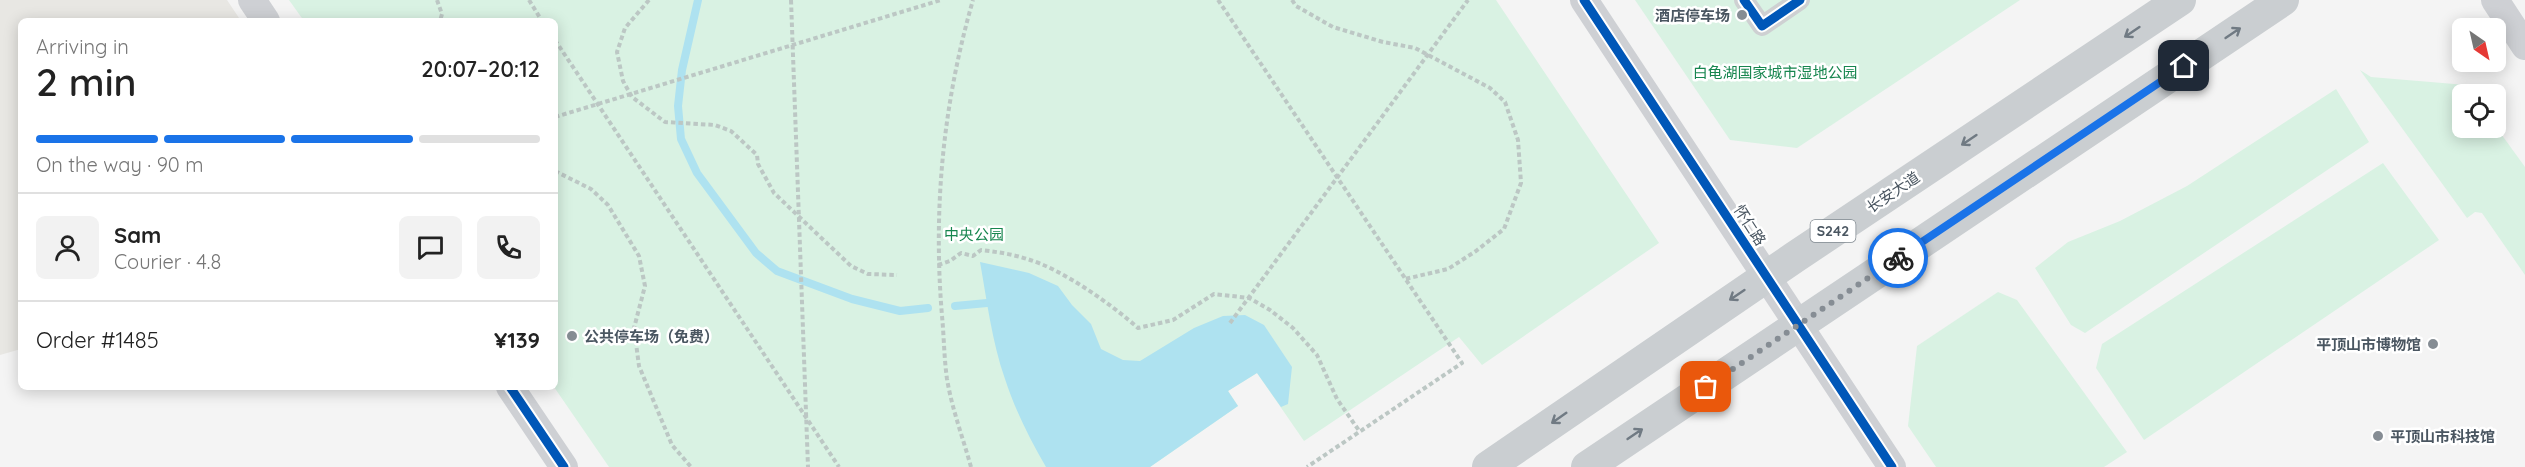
<!DOCTYPE html>
<html lang="en">
<head>
<meta charset="utf-8">
<style>
	body { margin:0; font-family:Quicksand,"Noto Sans SC",sans-serif; background:#f2f2f2; color:#222; height:100vh; display:flex; flex-direction:column; font-size:22px; white-space:nowrap }
	* { box-sizing:border-box; margin:0 }
	p { font-size:20px; color:#767676 }
	.icon { flex:none; width:33px; height:33px; fill:none; stroke:currentColor; stroke-width:2; stroke-linecap:round; stroke-linejoin:round }
	.map { position:relative; flex:1; overflow:hidden }
	.side { position:absolute; left:18px; top:18px; width:540px; height:372px; display:flex; flex-direction:column; background:#fff; border-radius:9px; box-shadow:0 3px 15px #0003 }
	.side>* { flex:none }
	.needle { width:39px; rotate:146deg }
	.tools { position:absolute; left:2452px; top:18px; display:grid; gap:12px }
	.tools a { display:grid; place-items:center; width:54px; height:54px; border-radius:9px; background:#fff; box-shadow:0 3px 15px #0003; font-size:30px }
	.pin { position:absolute; display:grid; place-items:center; width:51px; height:51px; color:#fff; margin:-26px; border-radius:12px; box-shadow:0 3px 9px #0006 }
	.courier { position:absolute; display:grid; place-items:center; width:60px; height:60px; margin:-30px; border:4px solid #1a73e8; border-radius:50%; background:#fff; color:#222; box-shadow:0 2px 8px #0007 }
	.summary em { font-style:normal; font-weight:600 }
	.summary div { display:flex; flex-direction:column-reverse }
	.summary { display:flex; align-items:center; justify-content:space-between; height:102px; padding:0 18px }
	h1 { font-size:39px; font-weight:600; line-height:45px }
	.bar { display:grid; grid-template-columns:repeat(4,1fr); gap:9px 6px; align-content:center; height:72px; padding:0 18px }
	.bar i { height:8px; border-radius:4px; background:#e0e0e0 }
	.bar .active { background:#1a73e8 }
	.bar p { grid-column:span 4 }
	.line { display:flex; align-items:center; gap:15px; padding:0 18px; border-top:2px solid #e0e0e0 }
	.line div { flex:1 }
	.round { display:grid; place-items:center; flex:none; width:63px; height:63px; border-radius:9px; background:#f2f2f2 }
	.map>svg:first-child { display:block }
	.commercial { fill:#e8e7e3 }
	.green { fill:#d9f2e3 }
	.water { fill:#aee2f0 }
	.lines { fill:none; stroke-linecap:round; stroke-linejoin:round }
	.stream { stroke:#aee2f0; stroke-width:8 }
	.path { stroke:#bcc7c4; stroke-width:4; stroke-dasharray:4.5 3; stroke-linecap:butt }
	.street { stroke:#ced0d2; stroke-width:20 }
	.secondary { stroke:#ced0d4; stroke-width:28 }
	.primary { stroke:#caced1; stroke-width:32 }
	.cycleway-casing { stroke:#fff; stroke-width:13 }
	.cycleway { stroke:#0057b8; stroke-width:9 }
	.oneway { stroke:#707a83 }
	.done { stroke:#868d94; stroke-width:6; stroke-dasharray:0 10.8 }
	.route { stroke:#1a73e8; stroke-width:8 }
	.poi-dot { fill:#868d94; stroke:#fff; stroke-width:2 }
	.labels { text-anchor:middle; dominant-baseline:central; stroke-width:5; stroke-linejoin:round; paint-order:stroke }
	.shield { fill:#fff; stroke:#808990; stroke-width:1.5 }
	.shield-label { font-size:14px; font-weight:bold; fill:#4a5661 }
	.poi-label { font-size:15px; font-weight:bold; fill:#4a5661; stroke:#fff; text-anchor:end }
	.park-label { font-size:15px; fill:#17864f; stroke:#fff }
	.street-label { font-size:15px; fill:#4a5661; stroke:#fff }
</style>
</head>
<body>
<div class="map">
<svg width="2525" height="467" viewBox="0 0 2525 467">
	<rect width="100%" height="100%" fill="#f4f4f4"/>
	<path class="commercial" d="M0,0H227L241,21H21V349L0,355Z"/>
	<g class="green">
		<path d="M289,0H1496L1659,243L1482,365L1459,337L1304,441L1257,373L1228,391L1238,406L1150,467H609L554,387L555,21H304Z"/>
		<path d="M1635,0H2020L1797,148L1730,140Z"/>
		<path d="M2360,70L2371,77L2466,85L2473,94H2463V128L2496,127L2525,167V275L2482,213L2475,212L2467,218Z"/>
		<path d="M2336,89L2369,142L2085,333L2071,325L2035,268L2068,242L2120,221L2187,186Z"/>
		<path d="M2383,163L2439,240L2144,440L2096,368L2102,344Z"/>
		<path d="M1998,292L2017,300L2127,452L2104,467H1936L1908,426L1917,346Z"/>
	</g>
	<path class="water" d="M980,262L1029,273L1058,286L1072,305L1091,324L1101,349L1123,360L1140,361L1194,328L1223,316L1245,315L1264,325L1292,367L1288,404L1281,407L1257,373L1228,391L1238,406L1150,467H1046C1030,439 1015,410 1005,379C992,342 987,301 980,262Z"/>
	<g class="lines">
		<g class="stream">
			<path d="M698,0L682,70L678,106L681,139L697,173L756,253L777,271L852,299L900,311L928,308"/>
			<path d="M955,306L987,303"/>
		</g>
		<g class="path">
			<path d="M437,0L442,14L440,21"/>
			<path d="M529,0L542,21"/>
			<path d="M649,0L625,28L617,52L623,81L632,97L665,122L715,125L731,131L757,155L758,164L774,193L851,266L868,274L897,275"/>
			<path d="M791,0L808,467"/>
			<path d="M1218,0L1462,363L1307,467"/>
			<path d="M1292,0L1296,6L1333,27L1383,42L1415,48L1490,88L1505,102L1518,140L1521,183L1504,229L1476,251L1448,269L1405,279"/>
			<path d="M555,40L839,467"/>
			<path d="M555,117L941,0"/>
			<path d="M555,171L591,189L608,205L639,256L645,286L634,328L639,366L672,445L691,467"/>
			<path d="M938,265L950,261L961,253L973,256L981,250C997,252 1012,254 1027,259C1062,269 1111,304 1138,328L1173,320L1214,294L1249,298L1270,310L1293,328L1317,355L1337,399L1360,432"/>
			<path d="M1230,323L1468,0"/>
			<path d="M971,467C963,438 952,409 947,379C944,358 944,336 942,316C933,208 943,104 973,0"/>
		</g>
		<path class="street" d="M1744,0L1762,26L1800,0"/>
		<g class="secondary">
			<path d="M252,0L266,21"/>
			<path d="M1584,0L1892,467"/>
			<path d="M2495,0L2525,46"/>
			<path d="M510,387L564,467"/>
		</g>
		<g class="primary">
			<path d="M1488,467L1795,257L2180,0"/>
			<path d="M1587,467L2283,0"/>
		</g>
		<g class="cycleway-casing">
			<g id="cycleway">
				<path d="M1584,0L1892,467"/>
				<path d="M1744,0L1762,26L1800,0"/>
				<path d="M510,387L564,467"/>
			</g>
		</g>
		<use href="#cycleway" class="cycleway"/>
	</g>
	<defs><path id="oneway-shaft" d="M-6 0H5M1.5-3L5.5 0L1.5 3" fill="none" stroke-width="1.6" stroke-linecap="round" stroke-linejoin="round" transform="scale(1.5)"/></defs>
	<g class="oneway">
		<use href="#oneway-shaft" transform="translate(2132 32) rotate(146)"/>
		<use href="#oneway-shaft" transform="translate(2233 33) rotate(-34)"/>
		<use href="#oneway-shaft" transform="translate(1969 140) rotate(146)"/>
		<use href="#oneway-shaft" transform="translate(1737 295) rotate(146)"/>
		<use href="#oneway-shaft" transform="translate(1559 418) rotate(145)"/>
		<use href="#oneway-shaft" transform="translate(1635 434) rotate(-34)"/>
	</g>
	<g class="lines">
		<path class="done" d="M1706,387L1898,258"/>
		<path class="route" d="M1898,258L2184,66"/>
	</g>
	<g class="poi-dot">
		<circle cx="1742" cy="15" r="6"/>
		<circle cx="572" cy="336" r="6"/>
		<circle cx="2433" cy="344" r="6"/>
		<circle cx="2378" cy="436" r="6"/>
	</g>
	<g class="labels">
		<rect class="shield" x="1810.5" y="220" width="45" height="22" rx="4.5"/>
		<g class="shield-label">
			<text x="1833" y="231">S242</text>
		</g>
		<g class="poi-label">
			<text x="1730" y="15">酒店停车场</text>
			<text x="584" y="336" text-anchor="start">公共停车场（免费）</text>
			<text x="2421" y="344">平顶山市博物馆</text>
			<text x="2390" y="436" text-anchor="start">平顶山市科技馆</text>
		</g>
		<g class="park-label">
			<text x="1775" y="72">白龟湖国家城市湿地公园</text>
			<text x="974" y="234">中央公园</text>
		</g>
		<g class="street-label">
			<text transform="translate(1893 192) rotate(-34)">长安大道</text>
			<text transform="translate(1750 225) rotate(57)">怀仁路</text>
		</g>
	</g>
</svg>
<div class="tools">
<a><svg class="needle" viewBox="-14 -14 28 28"><path d="M0-13l5 13h-10z" fill="#e53935"/><path d="M0 13l5-13h-10z" fill="#767676"/></svg></a>
<a><svg class="icon" aria-label="locate" viewBox="0 0 24 24"><circle cx="12" cy="12" r="6"/><path d="M12 2v4M12 18v4M2 12h4M18 12h4"/></svg></a>
</div>
<div class="pin" style="left:1706px;top:387px;background:#ea580c"><svg class="icon" aria-label="bag" viewBox="0 0 24 24"><path d="M5 8h14l-1 12H6zM9 8a3 3 0 0 1 6 0"/></svg></div>
<div class="pin" style="left:2184px;top:66px;background:#1f2937"><svg class="icon" aria-label="home" viewBox="0 0 24 24"><path d="M3 11l9-7 9 7M6 9v11h12V9"/></svg></div>
<div class="courier" style="left:1898px;top:258px"><svg class="icon" aria-label="bike" viewBox="0 0 24 24"><circle cx="6" cy="16" r="4"/><circle cx="18" cy="16" r="4"/><path d="M6 16l4-8h5l3 8M10 8l3 8H6M13 5h3"/></svg></div>
<section class="side">
<div class="summary"><div><h1>2 min</h1><p>Arriving in</p></div><em>20:07–20:12</em></div>
<div class="bar"><i class="active"></i><i class="active"></i><i class="active"></i><i></i><p>On the way · 90 m</p></div>
<div class="line" style="height:108px"><a class="round"><svg class="icon" aria-label="person" viewBox="0 0 24 24"><circle cx="12" cy="8" r="4"/><path d="M4 21q1-7 8-7t8 7"/></svg></a><div><b>Sam</b><p>Courier · 4.8</p></div><a class="round"><svg class="icon" aria-label="chat" viewBox="0 0 24 24"><path d="M4 5h16v11H9l-5 4z"/></svg></a><a class="round"><svg class="icon" aria-label="phone" viewBox="0 0 24 24"><path d="M5 4h4l2 5-3 2q2 4 5 5l2-3 5 2v4C11 20 4 13 5 4z"/></svg></a></div>
<div class="line" style="height:78px"><div>Order #1485</div><b>¥139</b></div>
</section>
</div>
</body>
</html>
